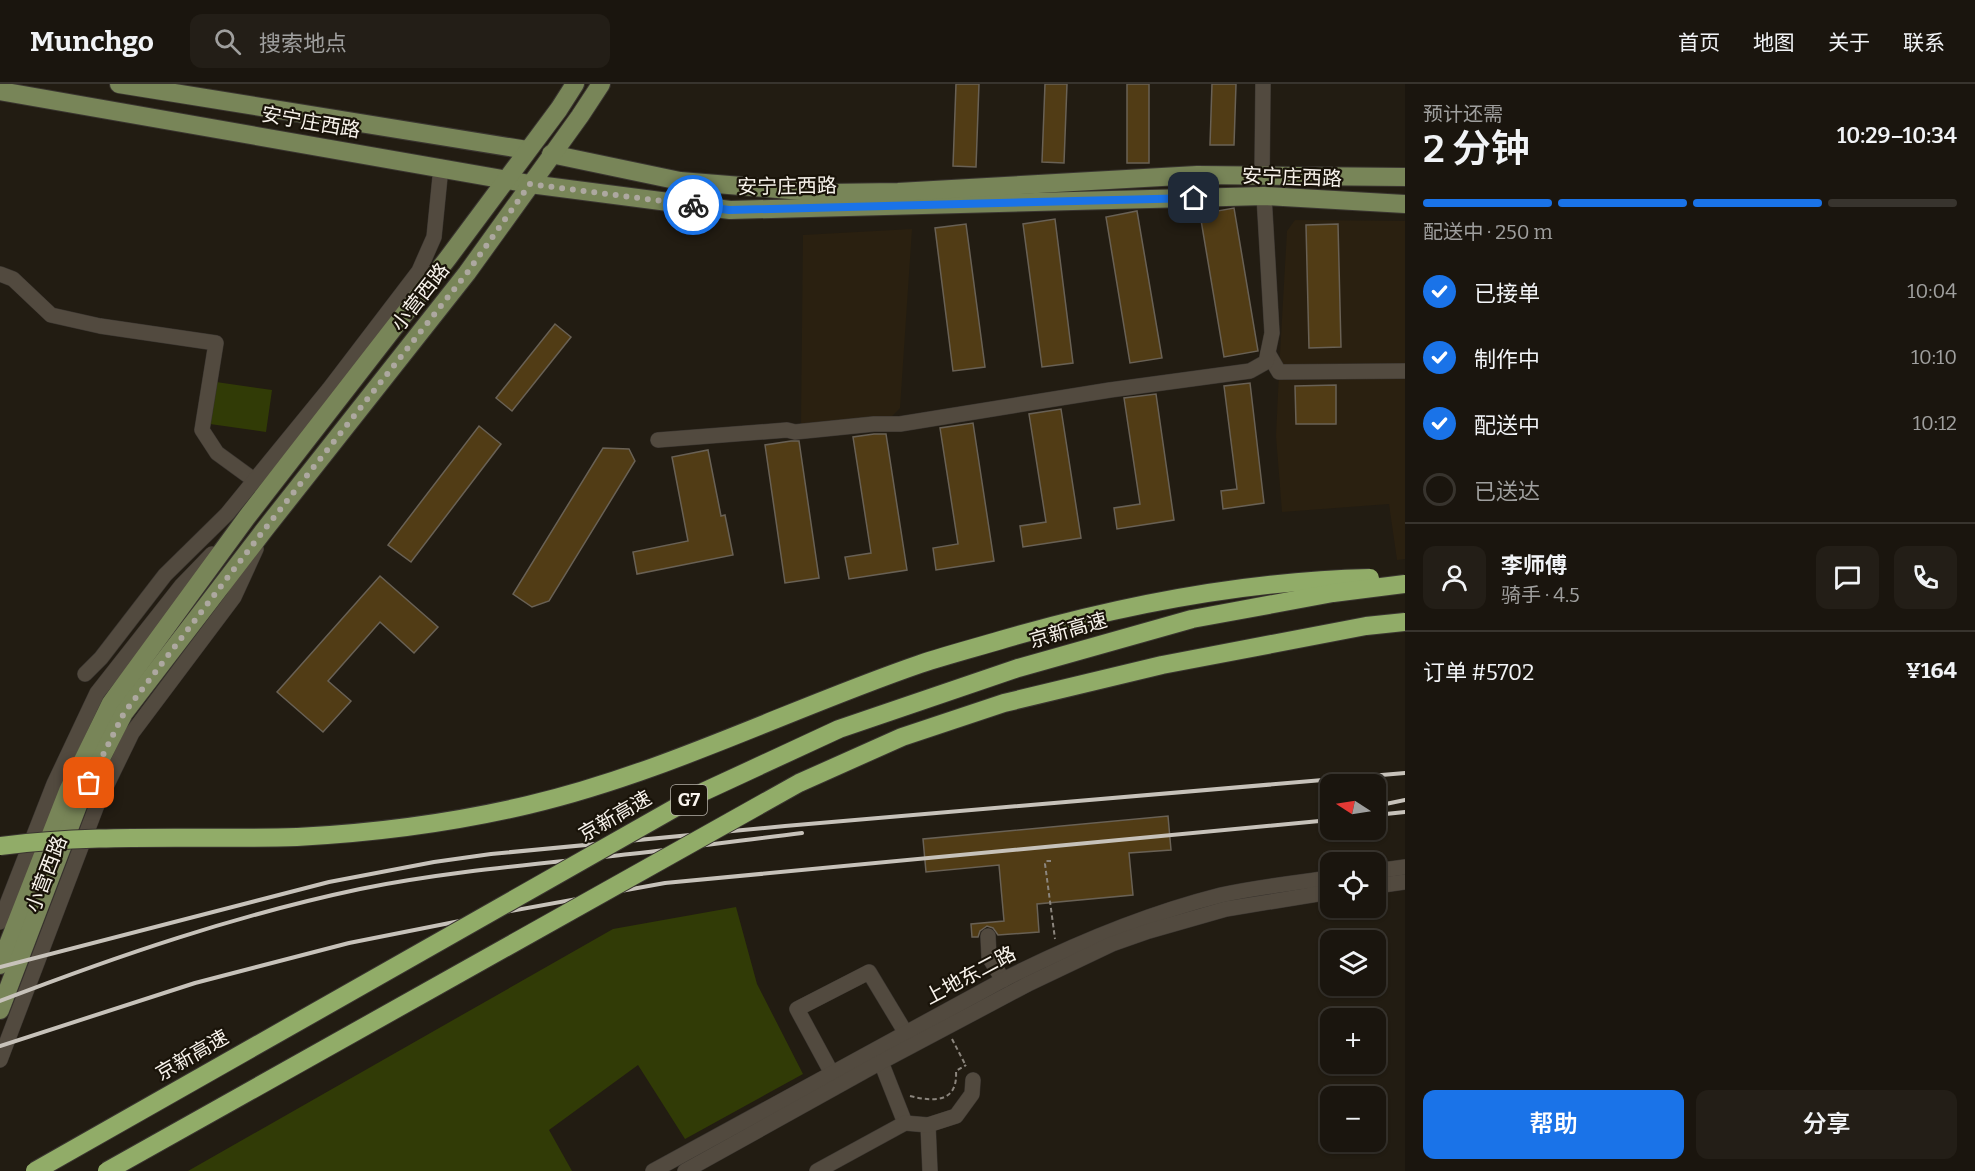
<!DOCTYPE html>
<html lang="zh">
<head>
<meta charset="utf-8">
<style>
	body { margin:0; font-family:Bitter,"Noto Sans SC",serif; background:#231e17; color:#f1f3f6; height:100vh; display:flex; flex-direction:column; font-size:22px; white-space:nowrap }
	* { box-sizing:border-box; margin:0 }
	p { font-size:20px; color:#9f9f9e }
	.icon { flex:none; width:33px; height:33px; fill:none; stroke:currentColor; stroke-width:2; stroke-linecap:round; stroke-linejoin:round }
	.map { position:relative; flex:1; overflow:hidden }
	.side { display:flex; flex-direction:column; background:#1a150e; width:570px }
	.side>* { flex:none }
	.needle { width:39px; rotate:282deg }
	.buttons { position:absolute; left:1320px; top:690px; display:grid; gap:12px }
	.buttons a { display:grid; place-items:center; width:66px; height:66px; border-radius:12px; background:#1a150e; box-shadow:0 2px 4px #0004,0 0 0 2px #38342e; font-size:30px }
	.pin { position:absolute; display:grid; place-items:center; width:51px; height:51px; color:#fff; margin:-26px; border-radius:12px; box-shadow:0 3px 9px #0006 }
	.courier { position:absolute; display:grid; place-items:center; width:60px; height:60px; margin:-30px; border:4px solid #1a73e8; border-radius:50%; background:#fff; color:#222; box-shadow:0 2px 8px #0007 }
	.headline em { font-style:normal; font-weight:600 }
	.headline div { display:flex; flex-direction:column-reverse }
	.headline { display:flex; align-items:center; justify-content:space-between; height:102px; padding:0 18px }
	h1 { font-size:39px; font-weight:600; line-height:45px }
	.bar { display:grid; grid-template-columns:repeat(4,1fr); gap:9px 6px; align-content:center; height:72px; padding:0 18px }
	.bar i { height:8px; border-radius:4px; background:#38342e }
	.bar .current { background:#1a73e8 }
	.bar p { grid-column:span 4 }
	.line { display:flex; align-items:center; gap:15px; padding:0 18px; border-top:2px solid #38342e }
	.line div { flex:1 }
	.round { display:grid; place-items:center; flex:none; width:63px; height:63px; border-radius:12px; background:#231e17 }
	ol { padding:0 18px; list-style:none }
	li { display:flex; align-items:center; gap:18px; height:66px }
	li p { margin-inline-start:auto }
	li .icon { padding:6px; border-radius:50%; background:#1a73e8; color:#fff; stroke-width:4 }
	li:last-child { color:#9f9f9e }
	li i { width:33px; height:33px; border:3px solid #38342e; border-radius:50% }
	.action { display:flex; gap:12px; margin-top:auto; padding:12px 18px }
	.action a { flex:1; height:69px; border-radius:12px; background:#1a73e8; color:#fff; font-size:24px; font-weight:600; line-height:69px; text-align:center }
	.action a+a { background:#231e17; color:#f1f3f6 }
	header { display:flex; align-items:center; gap:36px; box-sizing:border-box; height:84px; padding:0 30px; background:#1a150e; border-bottom:2px solid #38342e }
	header strong { font-size:28px }
	nav { display:flex; gap:33px; margin-inline-start:auto; font-size:21px }
	.search { width:420px; height:54px; background:#231e17; display:flex; align-items:center; gap:15px; box-sizing:border-box; padding:0 21px; border-radius:12px; color:#9f9f9e; font-size:22px }
	main { display:flex; flex:1; min-height:0 }
	.map>svg:first-child { display:block }
	.built { fill:#2a2010 }
	.green { fill:#313b06 }
	.building { fill:#513c15; stroke:#696155; stroke-width:1.5 }
	.lines { fill:none; stroke-linecap:round; stroke-linejoin:round }
	.minor-casing { stroke:#3a3530; stroke-width:16 }
	.major-casing { stroke:#3a3530; stroke-width:20 }
	.path { stroke:#8b857d; stroke-width:2; stroke-dasharray:4.5 3; stroke-linecap:butt }
	.minor { stroke:#524a3f; stroke-width:15 }
	.major { stroke:#788558; stroke-width:18 }
	.rail { stroke:#c7c2ba; stroke-width:4 }
	.highway-bridge-casing { stroke:#3a3530; stroke-width:20; stroke-linecap:butt }
	.highway-bridge { stroke:#91ac68; stroke-width:18 }
	.done { stroke:#ada8a0; stroke-width:6; stroke-dasharray:0 10.8 }
	.route { stroke:#1a73e8; stroke-width:8 }
	.labels { text-anchor:middle; dominant-baseline:central; stroke-width:4.5; stroke-linejoin:round; paint-order:stroke }
	.shield { fill:#191309; stroke:#b5b0a8; stroke-width:1.5 }
	.shield-label { font-size:18px; font-weight:bold; fill:#f8f3ec }
	.street-label { font-size:20px; fill:#f8f3ec; stroke:#191309 }
</style>
</head>
<body>
<header>
<strong>Munchgo</strong>
<div class="search"><svg class="icon" aria-label="search" viewBox="0 0 24 24"><circle cx="10" cy="10" r="6"/><path d="M15 15l6 6"/></svg>搜索地点</div>
<nav><a>首页</a><a>地图</a><a>关于</a><a>联系</a></nav>
</header>
<main>
<div class="map">
<svg width="1405" height="1087" viewBox="0 0 1405 1087">
	<rect width="100%" height="100%" fill="#221c12"/>
	<g class="built">
		<path d="M1295,136L1405,137V475L1397,476L1389,420L1282,428L1276,352L1279,288L1287,147Z"/>
		<path d="M912,145L900,324L888,336L801,342L803,151Z"/>
	</g>
	<g class="green">
		<path d="M216,298L272,306L266,348L210,340Z"/>
		<path d="M736,823L757,900L803,990L685,1055L638,981L549,1046L572,1087H188L613,845Z"/>
	</g>
	<g class="building">
		<path d="M956,0H979L976,83L953,82Z"/>
		<path d="M1045,0H1067L1064,79L1042,78Z"/>
		<rect x="1127" y="0" width="22" height="79"/>
		<path d="M1212,0H1236L1234,61H1210Z"/>
		<path d="M1234,124L1258,267L1224,273L1200,130Z"/>
		<path d="M1137,127L1162,274L1130,279L1106,133Z"/>
		<path d="M1055,135L1073,279L1042,283L1023,140Z"/>
		<path d="M966,140L985,283L953,287L935,144Z"/>
		<path d="M1338,140L1341,263L1309,264L1306,141Z"/>
		<path d="M555,240L571,253L512,327L496,314Z"/>
		<path d="M1250,299L1264,419L1223,425L1221,407L1237,405L1224,302Z"/>
		<path d="M1336,301V340H1296L1295,302Z"/>
		<path d="M1156,310L1174,436L1117,445L1114,424L1140,420L1124,314Z"/>
		<path d="M1061,325L1081,454L1023,463L1020,442L1046,438L1029,330Z"/>
		<path d="M973,339L994,477L936,486L933,464L958,460L940,344Z"/>
		<path d="M479,342L501,360L411,478L388,461Z"/>
		<path d="M874,350H886L907,486L849,495L845,473L871,469L853,353Z"/>
		<path d="M791,357H799L819,494L785,499L765,361Z"/>
		<path d="M603,364L629,365L635,377L549,517L532,523L513,510Z"/>
		<path d="M708,366L721,432L725,431L733,471L637,490L633,468L688,457L672,373Z"/>
		<path d="M380,492L438,543L414,569L380,538L328,597L351,617L323,648L277,608Z"/>
		<path d="M1168,732L1171,766L1129,769L1133,811L1037,820L1039,848L998,851L993,844L987,842L980,847L978,853H972L971,840L1004,837L999,781L926,788L923,755Z"/>
	</g>
	<g class="lines">
		<g class="minor-casing">
			<g id="minor">
				<path d="M1262,92L1263,0"/>
				<path d="M0,190L13,195L51,231L100,242L216,259L202,346L217,369L254,396"/>
				<path d="M1268,269L1279,288L1405,287"/>
				<path d="M658,356L787,346L795,348L874,340H900L1110,306L1250,287L1266,278L1272,249L1264,112"/>
				<path d="M85,590L101,574L165,491L227,430L329,305L419,187L434,153L441,83"/>
				<path d="M1376,787L1405,783"/>
				<path d="M1376,802L1405,798"/>
				<path d="M0,838L54,700L97,609L182,501L212,470"/>
				<path d="M988,852L989,873L1003,896"/>
				<path d="M0,976L97,721L132,649L234,513L256,465"/>
				<path d="M881,978L905,1039"/>
				<path d="M836,997L797,925L869,888L910,956"/>
				<path d="M928,1041L930,1087"/>
				<path d="M653,1087L1003,896C1072,861 1146,830 1221,811C1257,803 1294,799 1330,794"/>
				<path d="M685,1087L881,978L1028,900L1112,860L1149,847L1226,825L1330,808"/>
				<path d="M817,1087L905,1039L928,1041L956,1032L972,1010L973,996"/>
			</g>
		</g>
		<g class="major-casing">
			<g id="major">
				<path d="M119,0L527,66"/>
				<path d="M0,7L530,100L730,126L1264,112L1405,120"/>
				<path d="M551,70L680,97L826,109L898,108L1197,91L1405,93"/>
				<path d="M0,881L68,707L111,619L247,433L448,174L559,25L575,0"/>
				<path d="M0,926L80,716L124,629L265,445L467,189L580,32L601,0"/>
			</g>
		</g>
		<g class="path">
			<path d="M1051,777H1046L1045,780L1055,855"/>
			<path d="M952,955L966,982"/>
			<path d="M910,1012C934,1018 958,1019 956,987L966,981"/>
		</g>
		<use href="#minor" class="minor"/>
		<use href="#major" class="major"/>
		<g class="rail">
			<path d="M1376,722L1405,716"/>
			<path d="M1376,731L1405,728"/>
			<path d="M0,883L329,798L434,778L491,770L785,742L1405,689"/>
			<path d="M0,917C117,872 237,831 360,805C449,787 540,780 630,770C687,764 744,756 802,749"/>
			<path d="M0,962L195,899L349,859L500,829L665,799L1330,736"/>
		</g>
		<g class="highway-bridge-casing">
			<g id="highway-bridge">
				<path d="M0,762C99,749 198,756 297,753C374,749 452,739 528,721C664,689 789,625 920,580C947,571 974,564 1001,556C1121,521 1246,497 1370,494"/>
				<path d="M35,1087L703,708L839,645L1018,584L1192,535L1333,509L1405,500"/>
				<path d="M107,1087L799,699L902,653L1004,619L1162,581L1366,542L1405,538"/>
			</g>
		</g>
		<use href="#highway-bridge" class="highway-bridge"/>
	</g>
	<g class="lines">
		<path class="done" d="M89,699L124,629L264,446L467,189L530,100L693,121"/>
		<path class="route" d="M693,121L729,126L1194,114"/>
	</g>
	<g class="labels">
		<rect class="shield" x="671" y="701" width="36" height="30" rx="4.5"/>
		<g class="shield-label">
			<text x="689" y="716">G7</text>
		</g>
		<g class="street-label">
			<text transform="translate(311 38) rotate(10)">安宁庄西路</text>
			<text transform="translate(1292 93) rotate(2)">安宁庄西路</text>
			<text transform="translate(787 102) rotate(-1)">安宁庄西路</text>
			<text transform="translate(420 213) rotate(-52)">小营西路</text>
			<text transform="translate(1068 546) rotate(-16)">京新高速</text>
			<text transform="translate(615 732) rotate(-30)">京新高速</text>
			<text transform="translate(46 790) rotate(-69)">小营西路</text>
			<text transform="translate(970 891) rotate(-28)">上地东二路</text>
			<text transform="translate(192 971) rotate(-30)">京新高速</text>
		</g>
	</g>
</svg>
<div class="buttons">
<a><svg class="needle" viewBox="-14 -14 28 28"><path d="M0-13l5 13h-10z" fill="#e53935"/><path d="M0 13l5-13h-10z" fill="#9f9f9e"/></svg></a>
<a><svg class="icon" aria-label="locate" viewBox="0 0 24 24"><circle cx="12" cy="12" r="6"/><path d="M12 2v4M12 18v4M2 12h4M18 12h4"/></svg></a>
<a><svg class="icon" aria-label="layers" viewBox="0 0 24 24"><path d="M12 4l9 5-9 5-9-5zM3 14l9 5 9-5"/></svg></a>
<a>+</a>
<a>−</a>
</div>
<div class="pin" style="left:89px;top:699px;background:#ea580c"><svg class="icon" aria-label="bag" viewBox="0 0 24 24"><path d="M5 8h14l-1 12H6zM9 8a3 3 0 0 1 6 0"/></svg></div>
<div class="pin" style="left:1194px;top:114px;background:#1f2937"><svg class="icon" aria-label="home" viewBox="0 0 24 24"><path d="M3 11l9-7 9 7M6 9v11h12V9"/></svg></div>
<div class="courier" style="left:693px;top:121px"><svg class="icon" aria-label="bike" viewBox="0 0 24 24"><circle cx="6" cy="16" r="4"/><circle cx="18" cy="16" r="4"/><path d="M6 16l4-8h5l3 8M10 8l3 8H6M13 5h3"/></svg></div>
</div>
<section class="side">
<div class="headline"><div><h1>2 分钟</h1><p>预计还需</p></div><em>10:29–10:34</em></div>
<div class="bar"><i class="current"></i><i class="current"></i><i class="current"></i><i></i><p>配送中 · 250 m</p></div>
<ol>
<li><svg class="icon" aria-label="check" viewBox="0 0 24 24"><path d="M5 12l5 5 9-10"/></svg>已接单<p>10:04</p></li>
<li><svg class="icon" aria-label="check" viewBox="0 0 24 24"><path d="M5 12l5 5 9-10"/></svg>制作中<p>10:10</p></li>
<li><svg class="icon" aria-label="check" viewBox="0 0 24 24"><path d="M5 12l5 5 9-10"/></svg>配送中<p>10:12</p></li>
<li><i></i>已送达</li>
</ol>
<div class="line" style="height:108px"><a class="round"><svg class="icon" aria-label="person" viewBox="0 0 24 24"><circle cx="12" cy="8" r="4"/><path d="M4 21q1-7 8-7t8 7"/></svg></a><div><b>李师傅</b><p>骑手 · 4.5</p></div><a class="round"><svg class="icon" aria-label="chat" viewBox="0 0 24 24"><path d="M4 5h16v11H9l-5 4z"/></svg></a><a class="round"><svg class="icon" aria-label="phone" viewBox="0 0 24 24"><path d="M5 4h4l2 5-3 2q2 4 5 5l2-3 5 2v4C11 20 4 13 5 4z"/></svg></a></div>
<div class="line" style="height:78px"><div>订单 #5702</div><b>¥164</b></div>
<div class="action"><a>帮助</a><a>分享</a></div>
</section>
</main>
</body>
</html>
